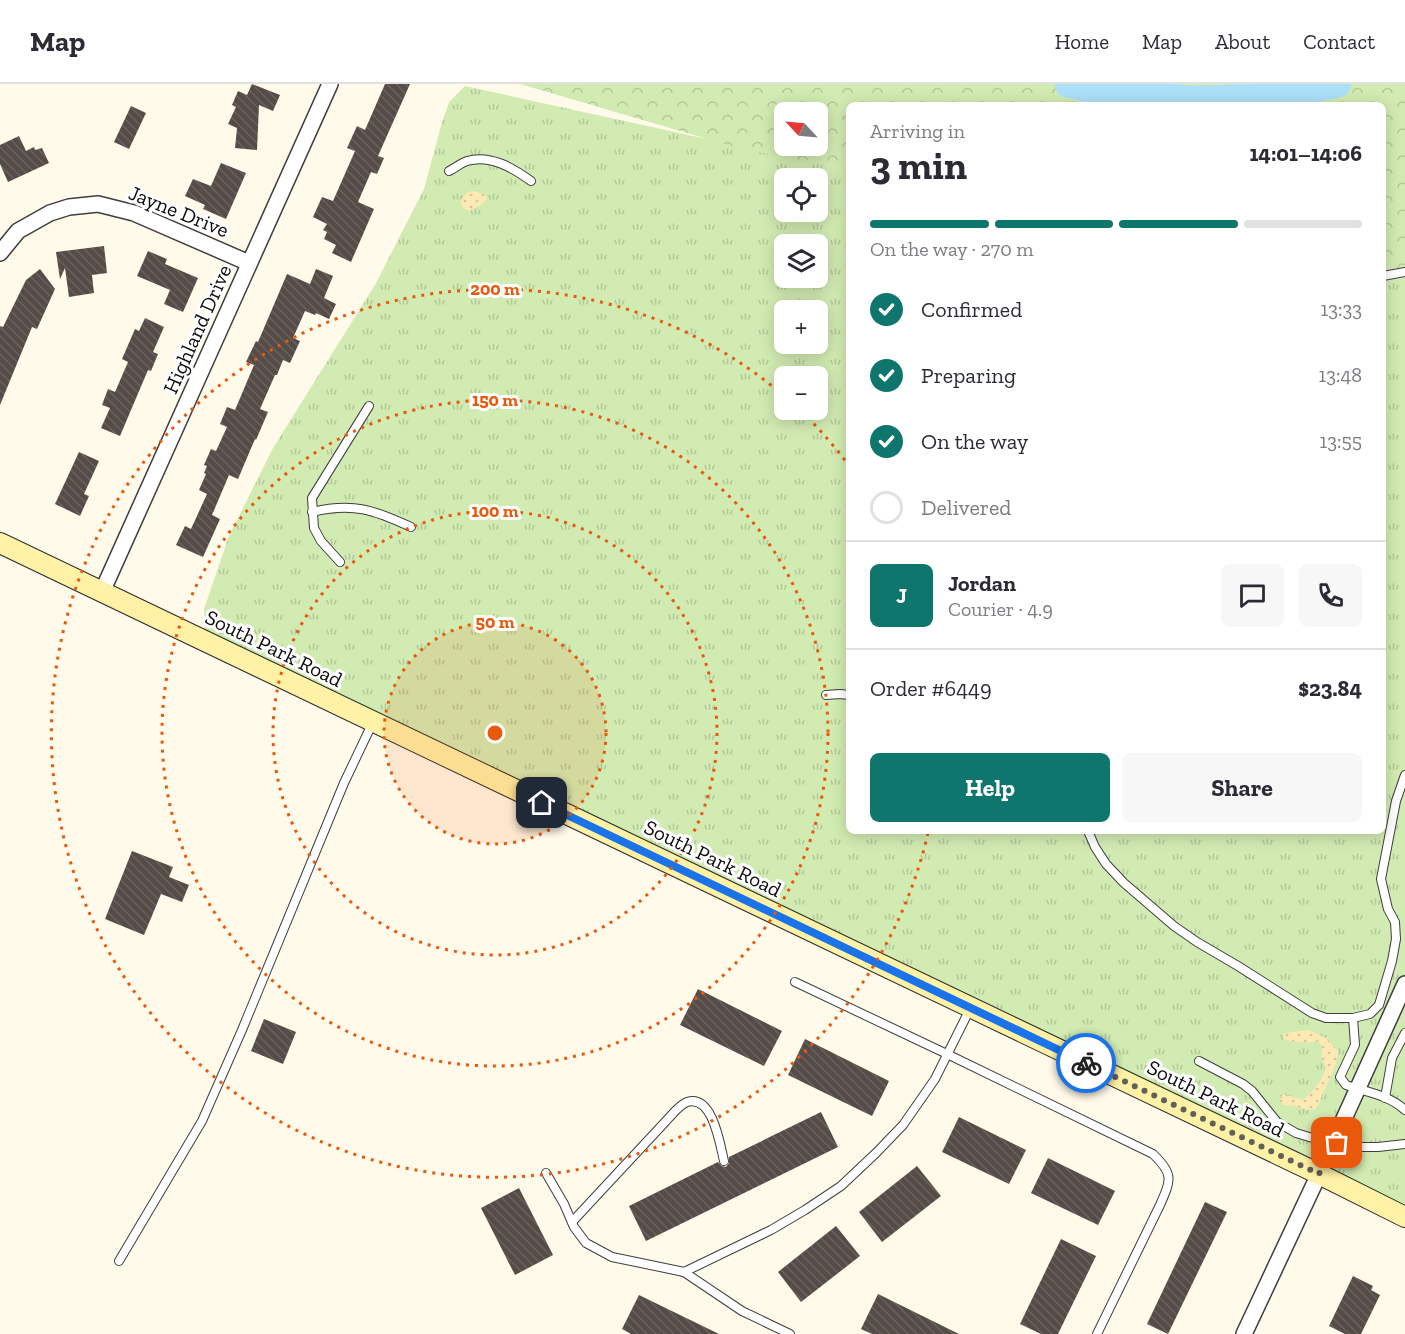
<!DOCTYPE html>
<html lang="en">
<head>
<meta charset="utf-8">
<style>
	body { margin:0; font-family:"Zilla Slab",serif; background:#f7f7f7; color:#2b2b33; height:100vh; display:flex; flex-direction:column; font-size:22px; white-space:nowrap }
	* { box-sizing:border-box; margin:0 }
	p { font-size:20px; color:#7c7c81 }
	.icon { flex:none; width:33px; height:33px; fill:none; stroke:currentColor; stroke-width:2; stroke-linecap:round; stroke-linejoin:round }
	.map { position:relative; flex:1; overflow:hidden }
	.panel { position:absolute; left:846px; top:18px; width:540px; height:732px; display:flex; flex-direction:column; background:#fff; border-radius:9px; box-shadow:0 3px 15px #0003 }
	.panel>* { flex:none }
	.needle { width:39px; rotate:296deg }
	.controls { position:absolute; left:774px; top:18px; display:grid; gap:12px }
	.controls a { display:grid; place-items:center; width:54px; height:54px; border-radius:9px; background:#fff; box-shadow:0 3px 15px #0003; font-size:30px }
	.pin { position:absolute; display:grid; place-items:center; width:51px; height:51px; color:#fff; margin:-26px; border-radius:12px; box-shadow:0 3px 9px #0006 }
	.courier { position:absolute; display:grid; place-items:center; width:60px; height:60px; margin:-30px; border:4px solid #1a73e8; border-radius:50%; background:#fff; color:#222; box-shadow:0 2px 8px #0007 }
	.summary em { font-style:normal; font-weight:700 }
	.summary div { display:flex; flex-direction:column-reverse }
	.summary { display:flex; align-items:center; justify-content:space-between; height:102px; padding:0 24px }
	h1 { font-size:39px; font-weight:700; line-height:45px }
	.bar { display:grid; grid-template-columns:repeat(4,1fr); gap:9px 6px; align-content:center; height:72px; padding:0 24px }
	.bar i { height:8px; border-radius:4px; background:#e1e1e2 }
	.bar .active { background:#0f766e }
	.bar p { grid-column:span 4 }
	.line { display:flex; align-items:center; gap:15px; padding:0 24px; border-top:2px solid #e1e1e2 }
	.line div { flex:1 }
	.round { display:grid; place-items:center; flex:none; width:63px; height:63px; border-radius:9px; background:#f7f7f7 }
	ol { padding:0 24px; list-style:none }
	li { display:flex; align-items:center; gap:18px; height:66px }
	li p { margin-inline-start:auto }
	li .icon { padding:6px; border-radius:50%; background:#0f766e; color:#fff; stroke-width:4 }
	li:last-child { color:#7c7c81 }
	li i { width:33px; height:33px; border:3px solid #e1e1e2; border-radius:50% }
	.primary-button { display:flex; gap:12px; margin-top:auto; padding:12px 24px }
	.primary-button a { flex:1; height:69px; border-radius:9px; background:#0f766e; color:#fff; font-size:24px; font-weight:700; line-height:69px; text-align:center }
	.primary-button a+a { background:#f7f7f7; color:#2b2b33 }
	header { display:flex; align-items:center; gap:36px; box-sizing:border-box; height:84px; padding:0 30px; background:#fff; border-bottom:2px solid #e1e1e2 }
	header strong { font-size:28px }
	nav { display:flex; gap:33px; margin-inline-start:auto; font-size:21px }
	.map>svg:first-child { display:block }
	.grass { fill:url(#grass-tufts); fill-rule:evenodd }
	.sand { fill:url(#sand-dots) }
	.park { fill:url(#park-crowns); fill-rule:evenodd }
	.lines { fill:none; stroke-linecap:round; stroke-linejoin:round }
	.river { stroke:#ace0f9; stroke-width:27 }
	.building { fill:url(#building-back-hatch) }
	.lane-casing { stroke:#3e3e3e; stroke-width:10 }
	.street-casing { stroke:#3e3e3e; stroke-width:18 }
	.secondary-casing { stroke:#2d2d2d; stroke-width:22 }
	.lane { stroke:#fff; stroke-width:8 }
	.street { stroke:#fff; stroke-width:15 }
	.secondary { stroke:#fff1a5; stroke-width:20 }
	.done { stroke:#605f59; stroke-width:6; stroke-dasharray:0 10.8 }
	.route { stroke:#1a73e8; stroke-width:8 }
	.ring { fill:none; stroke:#e8590c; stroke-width:3; stroke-dasharray:3 6 }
	.labels { text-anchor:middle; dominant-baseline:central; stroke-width:6; stroke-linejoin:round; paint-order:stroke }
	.street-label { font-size:21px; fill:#0b0b0b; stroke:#fff }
	.centre { fill:#e8590c; stroke:#fff; stroke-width:3 }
	.ring-label { font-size:18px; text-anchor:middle; font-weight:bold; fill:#e8590c; stroke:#fff; stroke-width:6; stroke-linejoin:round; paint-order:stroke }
</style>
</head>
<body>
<header>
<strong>Map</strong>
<nav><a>Home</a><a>Map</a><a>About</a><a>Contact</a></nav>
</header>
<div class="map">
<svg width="1405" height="1250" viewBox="0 0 1405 1250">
	<defs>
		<pattern id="grass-tufts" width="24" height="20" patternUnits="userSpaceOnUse" patternTransform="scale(1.5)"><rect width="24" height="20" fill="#d2ebb2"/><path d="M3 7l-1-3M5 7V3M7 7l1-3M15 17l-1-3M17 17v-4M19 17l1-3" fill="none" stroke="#b3c898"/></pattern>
		<pattern id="sand-dots" width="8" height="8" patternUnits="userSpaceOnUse" patternTransform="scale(1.5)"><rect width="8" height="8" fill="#fde9b4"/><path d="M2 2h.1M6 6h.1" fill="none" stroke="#d8c699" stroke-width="1.8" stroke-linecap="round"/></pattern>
		<pattern id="park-crowns" width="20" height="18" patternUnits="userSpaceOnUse" patternTransform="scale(1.5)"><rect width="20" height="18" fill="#d2ebb2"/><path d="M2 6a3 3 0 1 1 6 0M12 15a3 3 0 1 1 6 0" fill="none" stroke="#b3c898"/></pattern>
		<pattern id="building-back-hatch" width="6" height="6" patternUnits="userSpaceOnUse" patternTransform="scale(1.5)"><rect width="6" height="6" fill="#554c47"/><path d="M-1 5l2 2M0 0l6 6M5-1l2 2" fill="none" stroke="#68615d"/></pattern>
	</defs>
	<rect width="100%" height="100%" fill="#fffaea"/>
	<path class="grass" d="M465,2L849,86V747H1383V192L1405,188V1135L206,558L204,525L229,452L273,364L375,201L424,105L441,42L449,18ZM784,94H818V128H784ZM784,160H818V194H784ZM784,226H818V260H784ZM784,292H818V326H784Z"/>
	<g class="sand">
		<path d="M472,107L485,110L487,115L482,120L470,127C463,125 461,123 461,116L467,109Z"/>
		<path d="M1308,946L1326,954L1338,967L1336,979L1319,1019L1315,1025L1308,1026L1295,1022L1283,1021L1280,1017L1283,1010L1303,1016C1310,1010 1327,993 1325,983C1325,978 1323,980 1322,974C1321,965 1326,963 1316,957C1308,960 1292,958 1284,955L1283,950L1286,949Z"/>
	</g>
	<path class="park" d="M520,0H1405V188L1383,192V21H849V86L738,64ZM784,28H818V62H784Z"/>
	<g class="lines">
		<path class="river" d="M1068,0L1107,9L1192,15L1277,13L1338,0"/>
	</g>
	<g class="building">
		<path d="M252,0L280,11L273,27L259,21L257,66L235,64L237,44L228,40L236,23L232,21L238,7L247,11Z"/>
		<path d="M385,0H410L378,72L384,74L377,90L371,88L358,118L374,125L351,178L332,169L336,161L324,155L327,148L323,146L327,140L313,133L322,113L333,117L355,67L347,64L357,42L365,46Z"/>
		<path d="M131,22L146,29L129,65L114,58Z"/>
		<path d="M19,52L26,67L34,63L35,66L42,64L49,79L8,98L0,80V61Z"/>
		<path d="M221,79L246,89L226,135L203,125L205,121L185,112L193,95L211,102Z"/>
		<path d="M104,162L107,189L92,191L94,209L69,213L65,184L60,195L56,168Z"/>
		<path d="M148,167L167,175L165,180L198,194L183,228L164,220L170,206L137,192Z"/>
		<path d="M40,185L55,205L37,245L32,243L0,321V242L3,243L26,196Z"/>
		<path d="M316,185L333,192L324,214L336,220L329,235L316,229L315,231L305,227L293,254L300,257L290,279L283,276L277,291H275L260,325L268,328L256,356L255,355L238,395L229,391L212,431L220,435L203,473L176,461L185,442L191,445L207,410L199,406L206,390L204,389L207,382L204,381L211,365L216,367L227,343L220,340L227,323L235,326L254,281L246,278L256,257L258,258L287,190L310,200Z"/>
		<path d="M145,234L164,243L153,268L158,270L151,287L148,286L120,352L101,344L110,324L102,321L108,305L115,308L128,278L122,275L135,245L139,247Z"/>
		<path d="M79,368L99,377L84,410L89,412L80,432L55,420Z"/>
		<path d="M132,767L173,783L169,793L189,801L182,818L161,810L144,851L105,835Z"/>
		<path d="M698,905L782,947L764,982L680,941Z"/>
		<path d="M264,935L296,948L283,980L251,967Z"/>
		<path d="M805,955L889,997L872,1032L788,991Z"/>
		<path d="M821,1028L838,1063L646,1157L629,1122L716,1079L718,1078L722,1082L726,1083L729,1079V1073Z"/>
		<path d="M959,1033L1026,1066L1009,1100L942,1068Z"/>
		<path d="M1048,1074L1115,1107L1098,1141L1031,1109Z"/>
		<path d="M917,1082L941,1112L882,1158L859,1128Z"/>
		<path d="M519,1104L553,1171L515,1191L481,1124Z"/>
		<path d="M1205,1118L1227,1128L1168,1250L1147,1240Z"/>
		<path d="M836,1142L860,1172L801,1218L778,1188Z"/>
		<path d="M1061,1155L1096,1172L1058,1250H1041L1020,1240Z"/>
		<path d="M1353,1192L1373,1202L1371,1206L1380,1211L1361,1250H1345L1329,1242Z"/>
		<path d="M878,1210L959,1250H872L861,1245Z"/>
		<path d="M639,1211L719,1250H631L622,1245Z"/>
	</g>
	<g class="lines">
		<g class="lane-casing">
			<g id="lane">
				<path d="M449,87C455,84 461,79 467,77C490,70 513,84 531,97"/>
				<path d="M1383,192L1405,188"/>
				<path d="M312,428C353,418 374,426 411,443"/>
				<path d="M340,478L321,457L314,444L312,414L369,322"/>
				<path d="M826,611L840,610L849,611"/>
				<path d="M1088,747L1095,763L1106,780L1124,799L1174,842L1197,858L1238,882L1312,929L1326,934H1353L1370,930L1379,921L1392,877L1396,855L1395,838L1388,825L1381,795L1396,717L1405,691"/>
				<path d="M795,898L947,970L1153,1070C1174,1090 1171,1096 1160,1121L1097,1250"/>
				<path d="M1353,934L1355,961L1340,993L1346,1001C1366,1008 1389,1011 1405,1026"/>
				<path d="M1199,977L1243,1000L1252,1007L1277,1038L1296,1049L1319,1056L1359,1063H1378L1405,1060"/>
				<path d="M1385,1014L1392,974L1405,949"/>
				<path d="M546,1089L564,1120L574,1143L586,1159L612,1173L684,1188L771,1146L805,1126L841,1102L876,1069L903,1041L935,995L970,925"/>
				<path d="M572,1138L666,1037C672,1031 679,1021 687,1018C713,1010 720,1061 724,1077"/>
				<path d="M119,1177L202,1037L242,946L344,699L373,638"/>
				<path d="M684,1188L742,1227L790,1250"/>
			</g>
		</g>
		<g class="street-casing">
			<g id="street">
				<path d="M0,169L18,147L50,129L69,123L98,120L134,129L249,179"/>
				<path d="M102,508L330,0"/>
				<path d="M1244,1250L1319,1090L1405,900"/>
			</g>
		</g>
		<g class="secondary-casing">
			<path id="secondary" d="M0,459L1319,1090L1405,1133"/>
		</g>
		<use href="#lane" class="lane"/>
		<use href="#street" class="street"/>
		<use href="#secondary" class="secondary"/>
	</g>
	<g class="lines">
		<path class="done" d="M1086,979L1319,1090L1334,1058L1337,1059"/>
		<path class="route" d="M542,719L1086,979"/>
	</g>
	<circle cx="495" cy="649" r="111" fill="#e8590c" fill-opacity=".12"/>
	<g class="ring">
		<circle cx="495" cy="649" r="111"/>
		<circle cx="495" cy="649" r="222"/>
		<circle cx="495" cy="649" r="333"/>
		<path d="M928 749A444 444 0 1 1 783 311M801 327A444 444 0 0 1 847 379"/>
	</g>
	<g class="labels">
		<g class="street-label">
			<text transform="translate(179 127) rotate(22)">Jayne Drive</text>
			<text transform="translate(197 245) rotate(-66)">Highland Drive</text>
			<text transform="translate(274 564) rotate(26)">South Park Road</text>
			<text transform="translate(713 774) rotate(26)">South Park Road</text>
			<text transform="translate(1216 1014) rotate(26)">South Park Road</text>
		</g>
	</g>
	<circle cx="495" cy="649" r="9" class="centre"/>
	<g class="ring-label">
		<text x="495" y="211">200 m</text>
		<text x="495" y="322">150 m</text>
		<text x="495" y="433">100 m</text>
		<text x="495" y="544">50 m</text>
	</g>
</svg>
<div class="controls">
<a><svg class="needle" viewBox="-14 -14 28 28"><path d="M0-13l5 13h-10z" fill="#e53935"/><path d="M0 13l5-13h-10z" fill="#7c7c81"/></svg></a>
<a><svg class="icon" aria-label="locate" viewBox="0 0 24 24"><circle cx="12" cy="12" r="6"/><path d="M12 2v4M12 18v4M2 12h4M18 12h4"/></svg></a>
<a><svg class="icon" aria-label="layers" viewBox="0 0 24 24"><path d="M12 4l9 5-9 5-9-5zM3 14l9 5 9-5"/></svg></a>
<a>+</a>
<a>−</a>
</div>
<div class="pin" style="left:1337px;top:1059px;background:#ea580c"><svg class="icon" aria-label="bag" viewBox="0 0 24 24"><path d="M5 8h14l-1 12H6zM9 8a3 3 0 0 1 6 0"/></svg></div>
<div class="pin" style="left:542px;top:719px;background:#1f2937"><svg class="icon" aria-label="home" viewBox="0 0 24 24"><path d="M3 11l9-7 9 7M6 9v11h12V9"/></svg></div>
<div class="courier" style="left:1086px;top:979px"><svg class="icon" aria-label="bike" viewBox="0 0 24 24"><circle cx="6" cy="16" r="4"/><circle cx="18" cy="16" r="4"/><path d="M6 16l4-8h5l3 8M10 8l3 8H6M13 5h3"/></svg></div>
<section class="panel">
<div class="summary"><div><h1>3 min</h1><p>Arriving in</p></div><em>14:01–14:06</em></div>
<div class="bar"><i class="active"></i><i class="active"></i><i class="active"></i><i></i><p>On the way · 270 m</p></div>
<ol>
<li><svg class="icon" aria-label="check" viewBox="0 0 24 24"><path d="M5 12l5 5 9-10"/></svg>Confirmed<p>13:33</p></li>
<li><svg class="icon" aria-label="check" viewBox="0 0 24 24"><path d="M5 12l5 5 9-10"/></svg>Preparing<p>13:48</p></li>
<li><svg class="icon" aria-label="check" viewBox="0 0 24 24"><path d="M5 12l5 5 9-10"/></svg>On the way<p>13:55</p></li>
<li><i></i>Delivered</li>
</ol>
<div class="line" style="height:108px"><b class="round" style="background:#0f766e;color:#fff">J</b><div><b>Jordan</b><p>Courier · 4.9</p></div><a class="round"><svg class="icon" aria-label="chat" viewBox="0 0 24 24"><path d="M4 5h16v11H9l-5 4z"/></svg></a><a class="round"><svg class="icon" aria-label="phone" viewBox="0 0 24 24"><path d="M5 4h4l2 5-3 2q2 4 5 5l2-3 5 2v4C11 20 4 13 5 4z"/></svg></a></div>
<div class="line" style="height:78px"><div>Order #6449</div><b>$23.84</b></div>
<div class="primary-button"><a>Help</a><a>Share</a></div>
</section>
</div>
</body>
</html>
